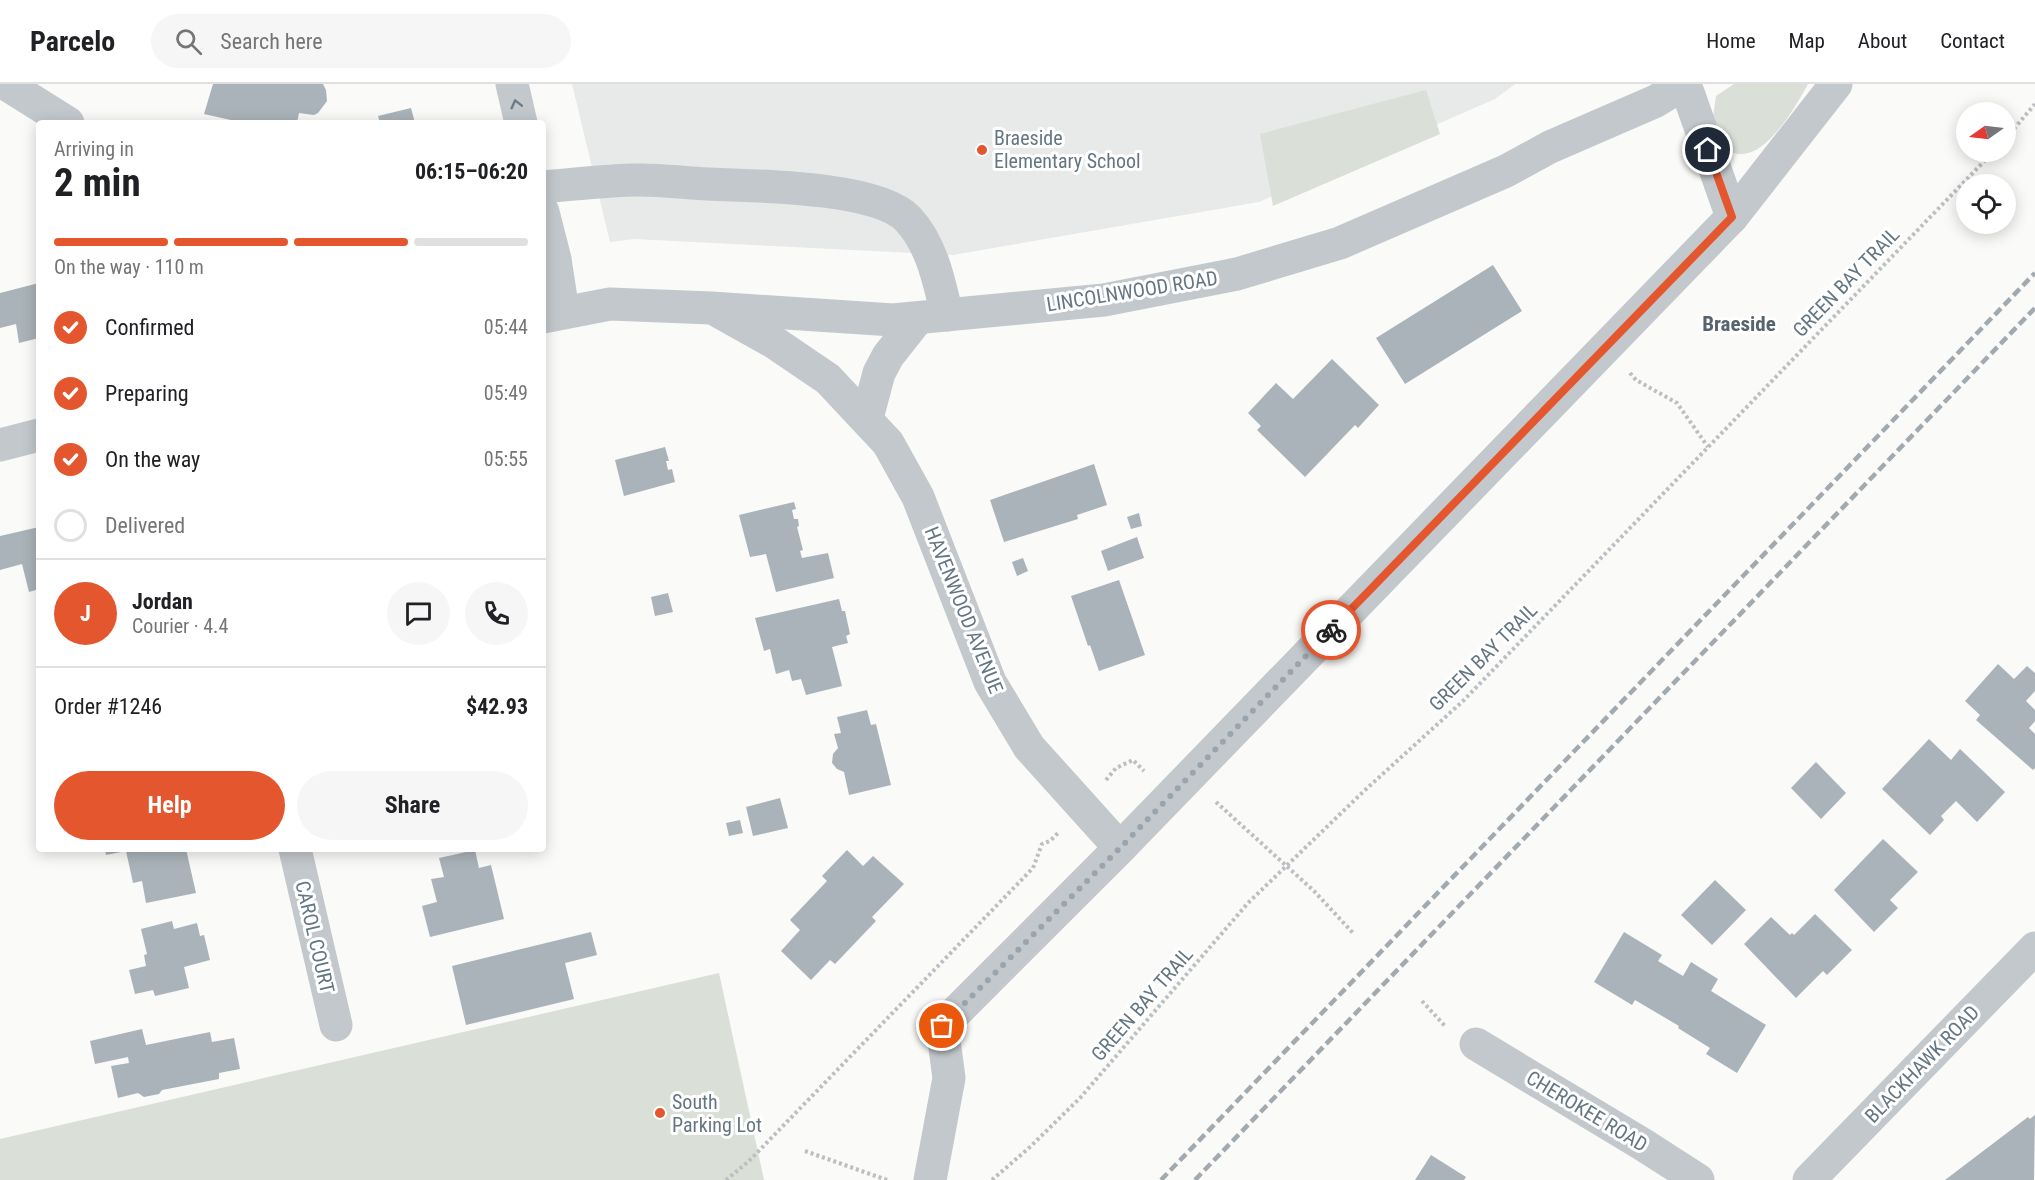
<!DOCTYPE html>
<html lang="en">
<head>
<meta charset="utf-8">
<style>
	body { margin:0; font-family:"Roboto Condensed",sans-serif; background:#f6f6f6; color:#202124; height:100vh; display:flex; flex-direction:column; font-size:22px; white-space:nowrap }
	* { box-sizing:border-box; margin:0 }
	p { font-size:20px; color:#757577 }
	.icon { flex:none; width:33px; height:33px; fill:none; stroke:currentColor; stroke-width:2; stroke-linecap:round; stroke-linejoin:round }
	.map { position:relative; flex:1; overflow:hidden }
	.panel { position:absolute; left:36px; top:36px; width:510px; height:732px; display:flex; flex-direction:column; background:#fff; border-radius:6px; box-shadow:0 3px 15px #0003 }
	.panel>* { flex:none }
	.needle { width:39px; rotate:256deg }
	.buttons { position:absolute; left:1956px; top:18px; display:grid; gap:12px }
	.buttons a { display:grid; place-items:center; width:60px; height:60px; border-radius:50%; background:#fff; box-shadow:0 3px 15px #0003; font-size:30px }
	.pin { position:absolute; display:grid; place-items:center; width:51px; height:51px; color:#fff; margin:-26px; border:3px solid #fff; border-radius:50%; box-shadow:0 2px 6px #0007 }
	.courier { position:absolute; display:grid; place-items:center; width:60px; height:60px; margin:-30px; border:4px solid #e4572e; border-radius:50%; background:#fff; color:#222; box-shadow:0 2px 8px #0007 }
	.overview em { font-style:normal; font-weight:700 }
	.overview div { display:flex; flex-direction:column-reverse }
	.overview { display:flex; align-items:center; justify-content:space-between; height:102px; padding:0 18px }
	h1 { font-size:39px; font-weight:700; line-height:45px }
	.bar { display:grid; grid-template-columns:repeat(4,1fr); gap:9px 6px; align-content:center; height:72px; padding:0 18px }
	.bar i { height:8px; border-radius:4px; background:#e0e0e0 }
	.bar .active { background:#e4572e }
	.bar p { grid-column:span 4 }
	.line { display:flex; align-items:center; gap:15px; padding:0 18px; border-top:2px solid #e0e0e0 }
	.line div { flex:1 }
	.round { display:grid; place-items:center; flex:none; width:63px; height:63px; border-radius:32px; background:#f6f6f6 }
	ol { padding:0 18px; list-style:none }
	li { display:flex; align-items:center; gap:18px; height:66px }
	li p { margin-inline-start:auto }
	li .icon { padding:6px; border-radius:50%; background:#e4572e; color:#fff; stroke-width:4 }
	li:last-child { color:#757577 }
	li i { width:33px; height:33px; border:3px solid #e0e0e0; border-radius:50% }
	.button { display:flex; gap:12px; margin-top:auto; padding:12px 18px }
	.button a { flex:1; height:69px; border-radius:36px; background:#e4572e; color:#fff; font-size:24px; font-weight:700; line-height:69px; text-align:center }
	.button a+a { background:#f6f6f6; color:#202124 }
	header { display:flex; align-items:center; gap:36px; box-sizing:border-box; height:84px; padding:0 30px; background:#fff; border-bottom:2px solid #e0e0e0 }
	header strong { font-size:28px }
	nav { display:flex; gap:33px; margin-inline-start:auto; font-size:21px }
	.search { width:420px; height:54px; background:#f6f6f6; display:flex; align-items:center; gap:15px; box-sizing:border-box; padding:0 21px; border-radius:33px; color:#757577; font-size:22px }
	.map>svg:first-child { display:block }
	.built { fill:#e8e9e9 }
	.green { fill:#dadfd7 }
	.building { fill:#aab3b9 }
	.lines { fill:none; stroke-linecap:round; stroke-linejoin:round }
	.path { stroke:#bbbfc2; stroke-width:4; stroke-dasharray:3 3; stroke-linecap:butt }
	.minor { stroke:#c3c8cc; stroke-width:33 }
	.rail { stroke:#a2aab0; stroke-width:4.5; stroke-dasharray:9 4.5; stroke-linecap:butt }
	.oneway { stroke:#6a7a87 }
	.done { stroke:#99a4ac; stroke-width:6; stroke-dasharray:0 10.8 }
	.route { stroke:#e4572e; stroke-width:8 }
	.poi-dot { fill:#e4572e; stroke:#fff; stroke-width:2 }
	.labels { text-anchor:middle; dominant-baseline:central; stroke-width:6; stroke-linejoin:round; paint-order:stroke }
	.poi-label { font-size:20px; fill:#657683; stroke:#fff; text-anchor:start }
	.street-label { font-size:20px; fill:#657683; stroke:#fff }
	.neighbourhood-label { font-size:21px; font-weight:bold; fill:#57646e; stroke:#fff }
</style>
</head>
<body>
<header>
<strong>Parcelo</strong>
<div class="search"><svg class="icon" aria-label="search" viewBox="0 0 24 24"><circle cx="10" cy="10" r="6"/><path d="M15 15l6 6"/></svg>Search here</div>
<nav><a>Home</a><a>Map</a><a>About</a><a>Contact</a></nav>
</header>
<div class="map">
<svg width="2035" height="1096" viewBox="0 0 2035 1096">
	<rect width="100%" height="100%" fill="#fafaf8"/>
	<path class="built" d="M572,0H1515L1495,15L1259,118L953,171L634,155L610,158Z"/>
	<g class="green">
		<path d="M1734,0H1808C1796,22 1764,79 1734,69C1730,68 1725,64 1722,62L1713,33L1716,12Z"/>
		<path d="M1426,6L1440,50L1273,122L1260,50Z"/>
		<path d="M719,889L764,1096H0V1055Z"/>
	</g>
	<g class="building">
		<path d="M213,0H323L326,6L327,17L318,29L314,31L299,29L297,39H244L204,30Z"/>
		<path d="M411,24L415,39H380L378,32Z"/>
		<path d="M1493,181L1522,227L1405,300L1376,254Z"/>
		<path d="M39,199V254L19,259L16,240L0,244V209Z"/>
		<path d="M1332,275L1379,321L1358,344L1355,341L1305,393L1257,346L1261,342L1248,329L1276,299L1293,315Z"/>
		<path d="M665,363L669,377H666L668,386L672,385L675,398L624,412L615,376Z"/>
		<path d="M1094,380L1107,421L1077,431L1078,435L1004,458L990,416Z"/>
		<path d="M794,418L796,425L792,426L794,435H798L799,442L797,443L803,466L800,467L802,474L828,469L834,494L776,508L766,470L750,473L739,431Z"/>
		<path d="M1139,429L1142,442L1131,445L1127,433Z"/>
		<path d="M39,443V505L29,508L22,480L0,486V452Z"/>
		<path d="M1137,453L1144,474L1108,487L1101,467Z"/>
		<path d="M1023,474L1028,487L1017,492L1012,478Z"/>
		<path d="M1119,496L1145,571L1099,587L1090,561L1088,562L1071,512Z"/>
		<path d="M668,509L673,528L655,532L651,513Z"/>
		<path d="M839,515L842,527H845L850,550L846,552L848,559L832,563L842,602L806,611L801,595L792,597L789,586L776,590L770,565L764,567L755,534Z"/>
		<path d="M1998,580L2014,595L2027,582L2035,589V607L2026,617L2035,626V637L2029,644L2035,650V684L2033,686L1976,636L1980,631L1965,617Z"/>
		<path d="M867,626L871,641L876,640L891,701L849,711L844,688L837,685L832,679L833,670L838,664L834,650L841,649L837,633Z"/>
		<path d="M1929,655L1951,676L1960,665L2005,708L1977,738L1956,717L1941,732L1944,736L1930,751L1882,705Z"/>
		<path d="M1816,678L1846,709L1821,735L1791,704Z"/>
		<path d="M780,714L788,744L753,752L746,723Z"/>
		<path d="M740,736L743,749L729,752L726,739Z"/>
		<path d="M1883,755L1918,788L1890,816L1898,824L1874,848L1834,806Z"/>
		<path d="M105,765H177V767L186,765L196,809L146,819L142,797L133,799L126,767L106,771Z"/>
		<path d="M475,766L479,784L491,781L504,835L430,853L422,822L437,818L431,795L444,793L439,774Z"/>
		<path d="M847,766L863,782L873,772L904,800L872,833L876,837L835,880L830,876L811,896L781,867L800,846L790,836L827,797L822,792Z"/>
		<path d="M1715,796L1746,826L1712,861L1681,831Z"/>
		<path d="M1815,830L1852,866L1827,891L1823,887L1796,914L1744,860L1771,833L1790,851L1792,849L1794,851Z"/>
		<path d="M172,837L174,845L197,839L200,852L204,851L210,876L184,883L189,904L155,912L153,906L135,910L129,886L146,882L144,871L147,870L141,845Z"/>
		<path d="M591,848L597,871L565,879L574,915L466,941L452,882Z"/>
		<path d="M1624,848L1662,871L1658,877L1683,892L1691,878L1718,895L1711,907L1766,941L1737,989L1706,970L1710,964L1678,944L1679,942L1635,916L1632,921L1594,898Z"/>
		<path d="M142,945L146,961L210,948L212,958L234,954L240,985L219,989V995L162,1006L159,1010L144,1013L138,1009L118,1014L111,982L129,979L128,973L95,980L90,957Z"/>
		<path d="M2035,1031L2034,1096H1945L2028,1033L2030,1035Z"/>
		<path d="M1431,1071L1466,1093L1464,1096H1415Z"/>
	</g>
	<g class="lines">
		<g class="path">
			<path d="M2006,54L2035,20"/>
			<path d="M1630,289L1636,296L1677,319L1708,363"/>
			<path d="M1106,696L1116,684L1133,676L1144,687"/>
			<path d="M1216,718L1314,807L1353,849"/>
			<path d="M1422,917L1445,942"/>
			<path d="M805,1067L887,1096"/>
			<path d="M726,1096L749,1077L1033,784L1042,760L1050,757L1059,748"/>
			<path d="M992,1096L1030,1063L1080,1014L1248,819L1364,707L1463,617L1993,68"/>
		</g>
		<g class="minor">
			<path d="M6,0L68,39"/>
			<path d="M512,0L521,39"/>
			<path d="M1685,0L1732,133"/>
			<path d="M543,103C573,100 604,97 634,96C659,95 683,99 708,100C753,102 877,102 908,135C932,161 939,197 947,231"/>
			<path d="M543,128L555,175L563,228"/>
			<path d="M718,227L775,259L828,295L888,359L918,413L990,598L1029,663L1120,764"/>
			<path d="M543,233L610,220L711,224L893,236L1104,216L1237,190L1340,159L1506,87L1550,63L1656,17L1684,0"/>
			<path d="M867,334L879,289L888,272L918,234"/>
			<path d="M0,361L39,351"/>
			<path d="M295,765L336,941"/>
			<path d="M1476,960L1642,1060L1698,1096"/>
			<path d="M930,1096L949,994L942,942L1120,764L1732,133L1836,0"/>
			<path d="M1809,1096L2035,864"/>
		</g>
		<g class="rail">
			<path d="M1161,1096L2035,189"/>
			<path d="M1195,1096L2035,224"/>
		</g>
	</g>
	<defs><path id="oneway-chevron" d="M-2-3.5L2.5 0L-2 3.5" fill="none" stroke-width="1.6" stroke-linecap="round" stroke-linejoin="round" transform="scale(1.5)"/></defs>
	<use class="oneway" href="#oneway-chevron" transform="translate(516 20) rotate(-104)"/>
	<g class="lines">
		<path class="done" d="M942,942L1120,764L1331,546"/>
		<path class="route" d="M1331,546L1732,133L1708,66"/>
	</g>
	<g class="poi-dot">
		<circle cx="982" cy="66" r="6"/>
		<circle cx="660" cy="1029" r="6"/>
	</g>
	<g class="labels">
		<g class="poi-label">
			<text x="994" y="54">Braeside<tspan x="994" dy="23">Elementary School</tspan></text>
			<text x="672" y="1018">South<tspan x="672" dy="23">Parking Lot</tspan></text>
		</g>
		<g class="street-label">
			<text transform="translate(1846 198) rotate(-46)">GREEN BAY TRAIL</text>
			<text transform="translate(1132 207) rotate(-9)">LINCOLNWOOD ROAD</text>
			<text transform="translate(964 526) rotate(68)">HAVENWOOD AVENUE</text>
			<text transform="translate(1483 573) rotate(-45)">GREEN BAY TRAIL</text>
			<text transform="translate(315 853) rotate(77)">CAROL COURT</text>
			<text transform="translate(1142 920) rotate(-49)">GREEN BAY TRAIL</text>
			<text transform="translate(1922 980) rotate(-46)">BLACKHAWK ROAD</text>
			<text transform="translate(1587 1027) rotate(31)">CHEROKEE ROAD</text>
		</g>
		<g class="neighbourhood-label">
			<text x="1739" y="240">Braeside</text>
		</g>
	</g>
</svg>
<div class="buttons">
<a><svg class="needle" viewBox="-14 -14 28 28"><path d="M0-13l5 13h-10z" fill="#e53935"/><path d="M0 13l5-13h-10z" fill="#757577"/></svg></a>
<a><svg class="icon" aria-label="locate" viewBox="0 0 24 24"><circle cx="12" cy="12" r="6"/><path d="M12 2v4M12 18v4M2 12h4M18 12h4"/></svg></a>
</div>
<div class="pin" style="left:942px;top:942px;background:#ea580c"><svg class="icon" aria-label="bag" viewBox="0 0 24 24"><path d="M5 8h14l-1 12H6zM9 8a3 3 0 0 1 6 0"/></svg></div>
<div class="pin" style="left:1708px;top:66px;background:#1f2937"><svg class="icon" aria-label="home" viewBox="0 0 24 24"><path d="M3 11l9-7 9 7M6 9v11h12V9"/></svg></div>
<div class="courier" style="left:1331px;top:546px"><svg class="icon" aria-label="bike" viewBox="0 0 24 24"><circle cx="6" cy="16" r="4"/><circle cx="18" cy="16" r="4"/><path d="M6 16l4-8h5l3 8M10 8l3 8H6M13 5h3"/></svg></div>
<section class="panel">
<div class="overview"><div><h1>2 min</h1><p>Arriving in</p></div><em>06:15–06:20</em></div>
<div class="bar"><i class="active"></i><i class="active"></i><i class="active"></i><i></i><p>On the way · 110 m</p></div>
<ol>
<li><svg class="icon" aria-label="check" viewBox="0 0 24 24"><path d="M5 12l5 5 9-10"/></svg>Confirmed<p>05:44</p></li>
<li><svg class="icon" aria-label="check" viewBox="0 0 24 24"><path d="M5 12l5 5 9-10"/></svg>Preparing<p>05:49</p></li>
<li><svg class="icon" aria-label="check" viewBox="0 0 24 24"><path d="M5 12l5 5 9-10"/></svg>On the way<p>05:55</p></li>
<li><i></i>Delivered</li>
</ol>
<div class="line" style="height:108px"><b class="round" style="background:#e4572e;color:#fff">J</b><div><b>Jordan</b><p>Courier · 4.4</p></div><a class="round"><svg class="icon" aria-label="chat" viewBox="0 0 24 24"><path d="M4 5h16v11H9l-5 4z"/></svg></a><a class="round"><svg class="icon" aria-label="phone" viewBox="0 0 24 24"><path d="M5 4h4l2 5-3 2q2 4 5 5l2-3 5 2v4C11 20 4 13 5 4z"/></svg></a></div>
<div class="line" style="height:78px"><div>Order #1246</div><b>$42.93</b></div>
<div class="button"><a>Help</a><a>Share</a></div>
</section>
</div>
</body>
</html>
